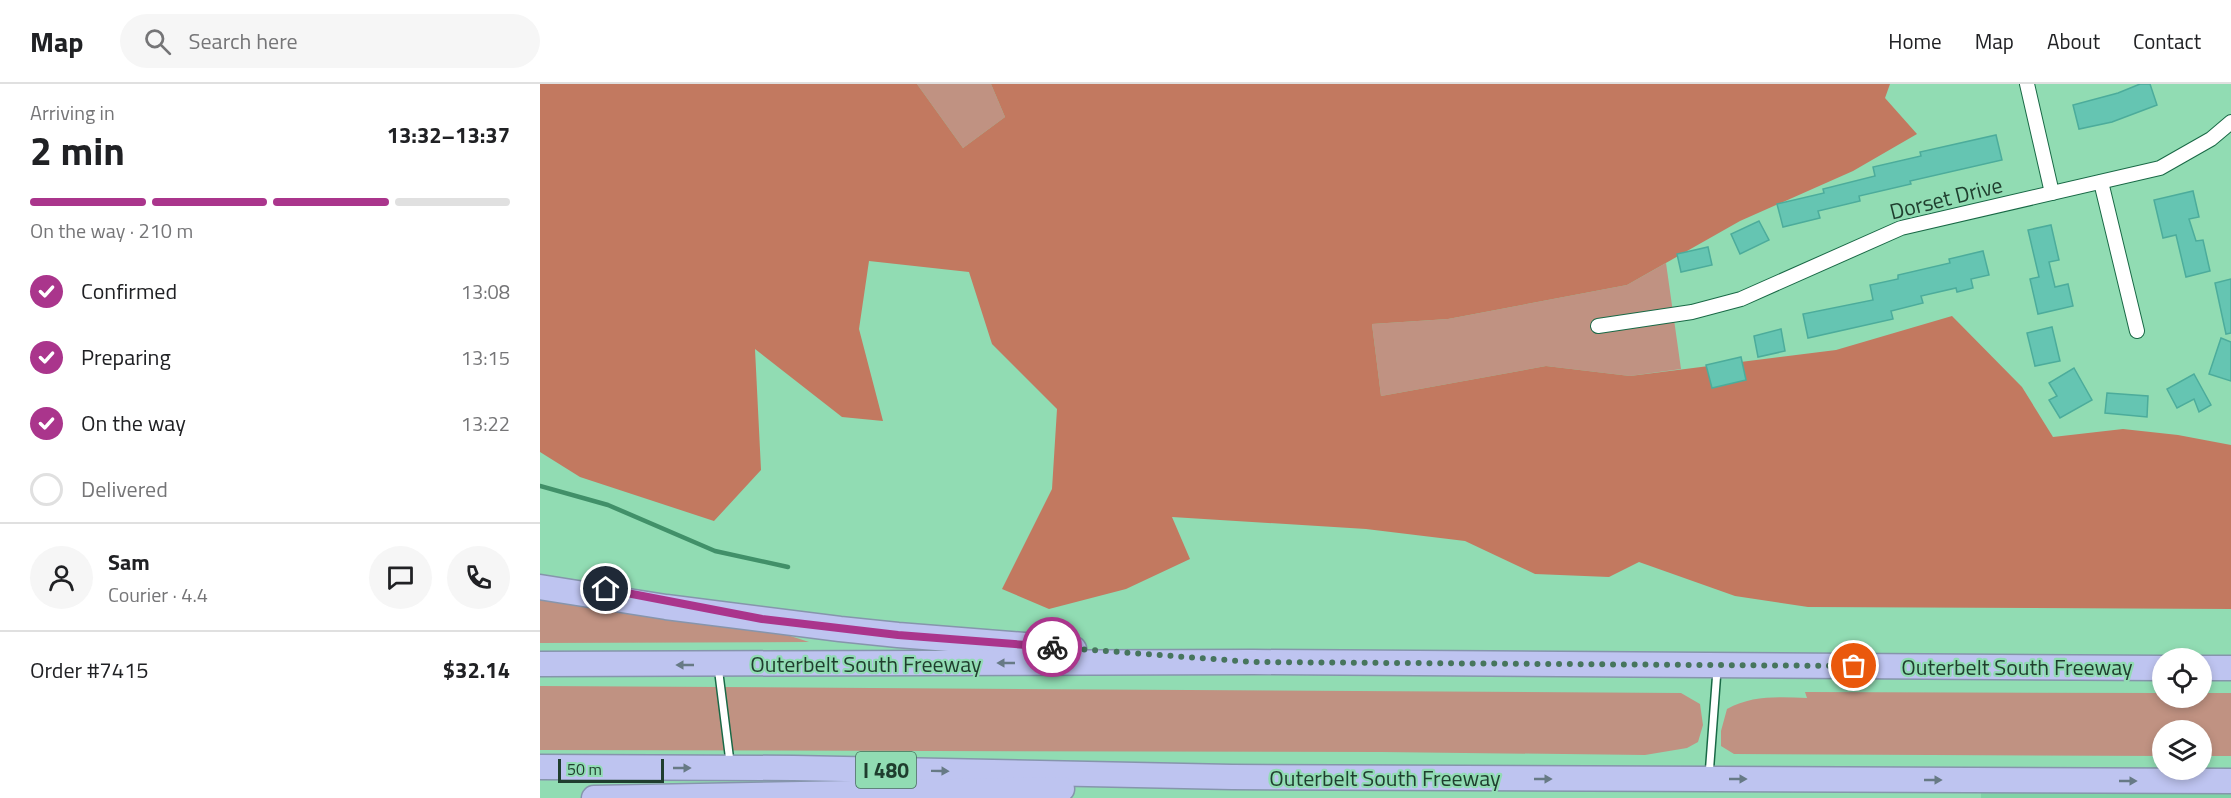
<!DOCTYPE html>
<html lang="en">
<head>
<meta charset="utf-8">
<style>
	body { margin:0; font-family:"Titillium Web",sans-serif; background:#f6f6f6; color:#202124; height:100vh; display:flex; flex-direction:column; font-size:22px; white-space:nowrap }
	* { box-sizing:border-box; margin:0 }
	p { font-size:20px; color:#757577 }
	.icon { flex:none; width:33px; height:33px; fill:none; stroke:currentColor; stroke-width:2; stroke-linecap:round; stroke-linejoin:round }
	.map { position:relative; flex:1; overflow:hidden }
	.side { display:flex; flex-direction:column; background:#fff; width:540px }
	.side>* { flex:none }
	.tools { position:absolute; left:1612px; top:564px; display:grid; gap:12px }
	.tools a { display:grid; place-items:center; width:60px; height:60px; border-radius:50%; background:#fff; box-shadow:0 3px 9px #0003; font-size:30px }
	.scale { position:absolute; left:18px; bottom:15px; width:106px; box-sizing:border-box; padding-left:6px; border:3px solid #1f3e2e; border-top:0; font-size:16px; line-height:21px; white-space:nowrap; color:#1f3e2e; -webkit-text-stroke:4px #91dcb3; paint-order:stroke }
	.pin { position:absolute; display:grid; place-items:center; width:51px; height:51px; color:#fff; margin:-26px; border:3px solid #fff; border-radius:50%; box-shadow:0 2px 6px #0007 }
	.courier { position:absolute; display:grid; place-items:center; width:60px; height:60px; margin:-30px; border:4px solid #aa358c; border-radius:50%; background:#fff; color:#222; box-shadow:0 2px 8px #0007 }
	.overview em { font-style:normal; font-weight:700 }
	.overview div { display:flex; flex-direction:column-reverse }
	.overview { display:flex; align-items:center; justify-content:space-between; height:102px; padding:0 30px }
	h1 { font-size:39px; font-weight:700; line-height:45px }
	.bar { display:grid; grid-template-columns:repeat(4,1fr); gap:9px 6px; align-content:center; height:72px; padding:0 30px }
	.bar i { height:8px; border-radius:4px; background:#e0e0e0 }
	.bar .on { background:#aa358c }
	.bar p { grid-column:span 4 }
	.line { display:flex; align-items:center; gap:15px; padding:0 30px; border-top:2px solid #e0e0e0 }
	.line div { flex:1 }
	.round { display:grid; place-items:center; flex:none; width:63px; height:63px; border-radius:32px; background:#f6f6f6 }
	ol { padding:0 30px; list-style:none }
	li { display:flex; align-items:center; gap:18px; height:66px }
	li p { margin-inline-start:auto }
	li .icon { padding:6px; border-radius:50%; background:#aa358c; color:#fff; stroke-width:4 }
	li:last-child { color:#757577 }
	li i { width:33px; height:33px; border:3px solid #e0e0e0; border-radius:50% }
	header { display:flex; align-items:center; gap:36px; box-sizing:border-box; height:84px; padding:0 30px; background:#fff; border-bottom:2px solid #e0e0e0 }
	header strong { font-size:28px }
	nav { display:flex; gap:33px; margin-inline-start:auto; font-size:21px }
	.search { width:420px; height:54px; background:#f6f6f6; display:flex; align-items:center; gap:15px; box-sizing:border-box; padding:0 21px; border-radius:33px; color:#757577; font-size:22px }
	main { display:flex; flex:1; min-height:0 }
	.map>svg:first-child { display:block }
	.built { fill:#7fd2a6 }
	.green { fill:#c09282 }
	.forest { fill:#c27960 }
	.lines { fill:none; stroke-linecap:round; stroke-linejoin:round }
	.stream { stroke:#419069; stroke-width:4.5 }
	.building { fill:#65c5b2; stroke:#4cac9b; stroke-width:1.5 }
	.lane-casing { stroke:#196946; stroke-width:10 }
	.street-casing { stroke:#196946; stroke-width:16 }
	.highway-casing { stroke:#8695ac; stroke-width:27 }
	.lane { stroke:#fff; stroke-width:7 }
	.street { stroke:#fff; stroke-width:14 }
	.highway { stroke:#bec4f0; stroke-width:24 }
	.oneway { fill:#677a85 }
	.done { stroke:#47755d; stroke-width:6; stroke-dasharray:0 10.8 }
	.route { stroke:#aa358c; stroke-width:8 }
	.labels { text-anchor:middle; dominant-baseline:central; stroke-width:4.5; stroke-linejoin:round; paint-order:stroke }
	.shield { fill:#91dcb3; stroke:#416d56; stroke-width:1.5 }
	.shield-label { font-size:21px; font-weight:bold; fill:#1f3e2e }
	.street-label { font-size:22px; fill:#1f3e2e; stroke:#91dcb3 }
</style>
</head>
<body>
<header>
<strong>Map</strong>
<div class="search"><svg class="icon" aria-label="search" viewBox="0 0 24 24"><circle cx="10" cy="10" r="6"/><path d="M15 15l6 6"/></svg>Search here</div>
<nav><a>Home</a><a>Map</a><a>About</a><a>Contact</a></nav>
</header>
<main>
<section class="side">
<div class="overview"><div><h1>2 min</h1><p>Arriving in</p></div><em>13:32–13:37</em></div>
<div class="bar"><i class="on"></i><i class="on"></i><i class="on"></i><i></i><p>On the way · 210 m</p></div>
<ol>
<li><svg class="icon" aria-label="check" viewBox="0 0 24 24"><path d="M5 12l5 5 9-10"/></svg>Confirmed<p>13:08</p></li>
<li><svg class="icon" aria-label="check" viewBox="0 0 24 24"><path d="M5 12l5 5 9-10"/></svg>Preparing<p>13:15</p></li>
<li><svg class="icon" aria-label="check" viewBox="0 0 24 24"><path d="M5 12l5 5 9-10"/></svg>On the way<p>13:22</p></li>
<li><i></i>Delivered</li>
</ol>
<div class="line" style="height:108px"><a class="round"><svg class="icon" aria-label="person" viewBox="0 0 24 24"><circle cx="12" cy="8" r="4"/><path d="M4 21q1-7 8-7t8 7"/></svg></a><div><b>Sam</b><p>Courier · 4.4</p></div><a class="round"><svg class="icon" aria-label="chat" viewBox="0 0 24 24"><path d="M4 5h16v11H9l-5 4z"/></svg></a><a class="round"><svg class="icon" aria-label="phone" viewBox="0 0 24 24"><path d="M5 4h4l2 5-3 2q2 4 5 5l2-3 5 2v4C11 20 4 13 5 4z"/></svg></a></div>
<div class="line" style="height:78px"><div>Order #7415</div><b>$32.14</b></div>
</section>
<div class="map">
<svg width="1691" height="714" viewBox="0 0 1691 714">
	<rect width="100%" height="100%" fill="#91dcb3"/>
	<rect class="built" x="1441" y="697" width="250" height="17"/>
	<g class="green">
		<path d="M377,0H451L465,33L423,64Z"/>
		<path d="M1126,179L1141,285L1090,292L1006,282L841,312L832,240L908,235L1087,201Z"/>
		<path d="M0,512L238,548L269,558L0,559Z"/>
		<path d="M0,602L1141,609L1160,620L1163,641L1158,658L1147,664L1105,671L842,668L0,666Z"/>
		<path d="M1265,608L1623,609V614H1662V609H1691V672H1662V646H1623V672L1194,670L1181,662V647L1187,625C1212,611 1239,613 1267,614Z"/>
	</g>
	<path class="forest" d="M0,0H377L423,64L465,33L451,0H1350L1345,14L1377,50L1313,87L1200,137L1087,201L908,235L832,240L841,312L1006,282L1090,292L1296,266L1412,232L1482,303L1513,353L1583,345L1638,351L1691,361V525L1268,523L1195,512L1099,478L1069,493L995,490L925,457L826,445L632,433L650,475L586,505L509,525L462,505L512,405L517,325L452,260L429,188L329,177L319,245L343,337L302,333L215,265L221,386L174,437L40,393L0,368Z"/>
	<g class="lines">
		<path class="stream" d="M0,402L68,421L175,467L248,483"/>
	</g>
	<g class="building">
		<path d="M1600,0H1610L1617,21L1572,38L1539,45L1533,21L1578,9Z"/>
		<path d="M1456,51L1462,76L1370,97L1371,100L1319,112L1320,117L1278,127L1280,134L1243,143L1237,120L1284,109L1283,105L1335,92L1333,83L1381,72L1380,68Z"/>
		<path d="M1653,107L1659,133L1649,135L1656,157L1663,156L1670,187L1646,193L1636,151L1623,154L1614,116Z"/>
		<path d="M1219,137L1229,156L1200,170L1191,150Z"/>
		<path d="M1511,141L1519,176L1509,178L1515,203L1528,200L1533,222L1498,230L1490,195L1499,193L1488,146Z"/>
		<path d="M1168,163L1172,181L1141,188L1137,170Z"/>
		<path d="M1443,167L1449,191L1431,195L1433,204L1417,208L1416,204L1381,212L1383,219L1351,227L1353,235L1268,254L1263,230L1333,216L1330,201L1358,195V191L1410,179L1409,175Z"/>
		<path d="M1691,195V249L1686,250L1675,199Z"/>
		<path d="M1512,243L1520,277L1495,282L1487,249Z"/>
		<path d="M1241,245L1245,267L1218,273L1214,252Z"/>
		<path d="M1681,254L1691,258V297L1669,290Z"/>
		<path d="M1201,273L1206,296L1172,304L1166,281Z"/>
		<path d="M1534,284L1552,316L1520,334L1509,316L1517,312L1509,299Z"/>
		<path d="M1654,290L1671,321L1659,328L1654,315L1637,324L1627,305Z"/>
		<path d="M1567,309L1608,312L1607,333L1565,329Z"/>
	</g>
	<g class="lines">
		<g class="lane-casing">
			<g id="lane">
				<path d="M178,582L190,678"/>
				<path d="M1169,692L1177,586"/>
			</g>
		</g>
		<g class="street-casing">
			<g id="street">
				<path d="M1487,0L1512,109"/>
				<path d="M1561,98L1597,247"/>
				<path d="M1058,242L1152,228L1201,215L1361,144L1620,84L1671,55L1691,38"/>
			</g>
		</g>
		<g class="highway-casing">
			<g id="highway">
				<path d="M0,503L126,523L300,545L358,551L534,565"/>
				<path d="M0,580L713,578L1623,584"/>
				<path d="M1662,584H1691"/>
				<path d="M0,683L254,684L692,693L1691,697"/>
				<path d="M54,714L522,705"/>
			</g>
		</g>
		<use href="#lane" class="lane"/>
		<use href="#street" class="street"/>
		<use href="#highway" class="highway"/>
	</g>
	<defs><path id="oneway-solid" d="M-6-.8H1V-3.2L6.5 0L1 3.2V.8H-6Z" transform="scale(1.5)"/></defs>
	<g class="oneway">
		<use href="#oneway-solid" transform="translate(466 579) rotate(180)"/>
		<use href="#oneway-solid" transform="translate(145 581) rotate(-180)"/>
		<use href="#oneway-solid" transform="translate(142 684)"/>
		<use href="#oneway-solid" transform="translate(400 687) rotate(1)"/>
		<use href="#oneway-solid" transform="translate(1003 695)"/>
		<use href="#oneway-solid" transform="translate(1198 695)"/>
		<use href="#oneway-solid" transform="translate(1393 696)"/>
		<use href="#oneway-solid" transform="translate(1588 697)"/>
	</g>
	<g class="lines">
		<path class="done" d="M512,563L713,578L1314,582"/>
		<path class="route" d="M66,505L222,535L358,551L512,563"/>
	</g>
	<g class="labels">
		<rect class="shield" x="316" y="668" width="60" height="36" rx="4.5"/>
		<g class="shield-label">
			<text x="346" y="686">I 480</text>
		</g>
		<g class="street-label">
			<text transform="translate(1406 114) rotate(-14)">Dorset Drive</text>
			<text x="326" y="580">Outerbelt South Freeway</text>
			<text x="1477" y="583">Outerbelt South Freeway</text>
			<text x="845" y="694">Outerbelt South Freeway</text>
		</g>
	</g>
</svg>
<div class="tools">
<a><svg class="icon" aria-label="locate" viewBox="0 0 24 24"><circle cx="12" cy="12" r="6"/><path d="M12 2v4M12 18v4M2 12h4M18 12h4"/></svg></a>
<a><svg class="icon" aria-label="layers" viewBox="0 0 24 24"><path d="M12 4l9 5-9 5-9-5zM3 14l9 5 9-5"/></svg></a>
</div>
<div class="scale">50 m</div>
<div class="pin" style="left:1314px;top:582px;background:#ea580c"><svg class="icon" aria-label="bag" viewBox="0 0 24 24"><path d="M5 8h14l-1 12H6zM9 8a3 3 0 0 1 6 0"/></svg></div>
<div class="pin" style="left:66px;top:505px;background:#1f2937"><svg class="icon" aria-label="home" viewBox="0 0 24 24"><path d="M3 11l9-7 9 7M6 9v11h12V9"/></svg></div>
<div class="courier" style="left:512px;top:563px"><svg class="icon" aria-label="bike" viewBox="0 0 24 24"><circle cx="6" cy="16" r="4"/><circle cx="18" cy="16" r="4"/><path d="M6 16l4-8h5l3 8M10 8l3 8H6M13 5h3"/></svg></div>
</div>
</main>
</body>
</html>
